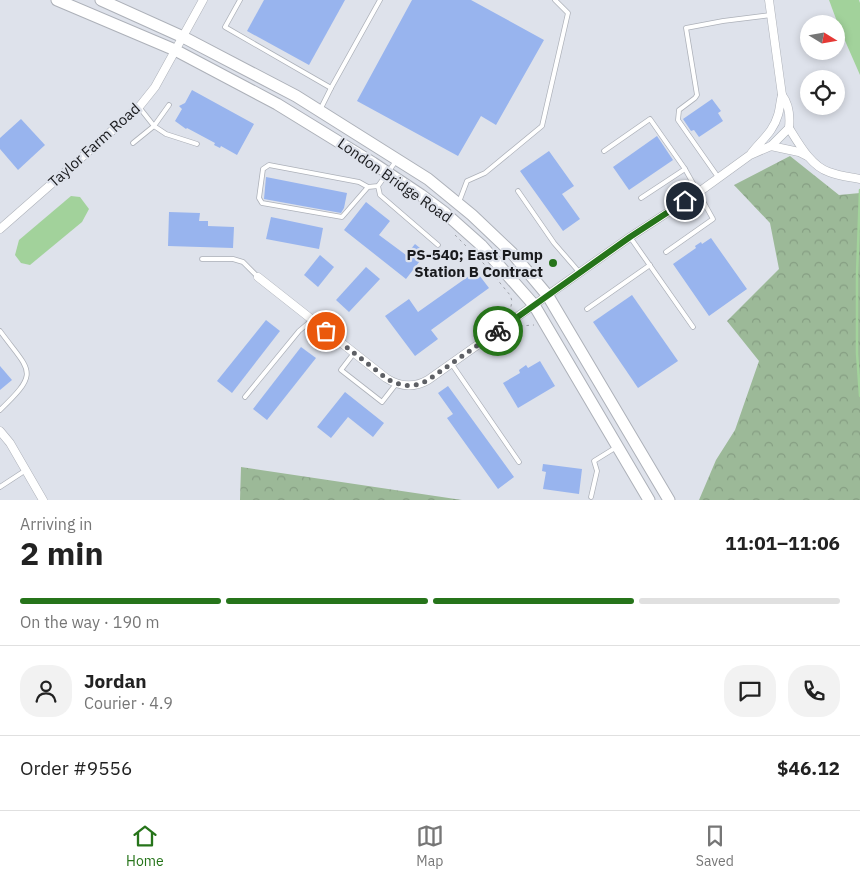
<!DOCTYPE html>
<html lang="en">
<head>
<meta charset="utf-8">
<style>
	body { margin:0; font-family:"IBM Plex Sans",sans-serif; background:#f2f2f2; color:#222; height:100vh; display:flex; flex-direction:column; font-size:19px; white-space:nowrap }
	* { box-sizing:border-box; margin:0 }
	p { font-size:16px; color:#767676 }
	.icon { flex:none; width:28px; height:28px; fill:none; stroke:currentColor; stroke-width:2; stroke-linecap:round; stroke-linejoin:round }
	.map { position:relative; height:500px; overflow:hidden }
	.side { display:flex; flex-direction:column; background:#fff; flex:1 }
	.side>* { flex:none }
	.needle { width:32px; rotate:101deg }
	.fabs { position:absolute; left:800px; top:15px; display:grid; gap:10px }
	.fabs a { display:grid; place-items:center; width:45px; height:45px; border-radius:50%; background:#fff; box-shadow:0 2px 8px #0003; font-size:25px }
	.pin { position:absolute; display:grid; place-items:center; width:42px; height:42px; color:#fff; margin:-21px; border:2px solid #fff; border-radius:50%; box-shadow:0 1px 5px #0007 }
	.courier { position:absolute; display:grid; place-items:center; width:50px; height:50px; margin:-25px; border:4px solid #26741a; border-radius:50%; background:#fff; color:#222; box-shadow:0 1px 6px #0007 }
	.headline em { font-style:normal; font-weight:800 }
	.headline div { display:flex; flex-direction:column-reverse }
	.headline { display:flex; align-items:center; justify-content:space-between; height:85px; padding:0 20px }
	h1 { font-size:32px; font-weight:800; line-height:38px }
	.bar { display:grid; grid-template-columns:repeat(4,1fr); gap:8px 5px; align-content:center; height:60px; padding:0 20px }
	.bar i { height:6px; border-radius:4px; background:#e0e0e0 }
	.bar .selected { background:#26741a }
	.bar p { grid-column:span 4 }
	.line { display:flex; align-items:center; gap:12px; padding:0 20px; border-top:1px solid #e0e0e0 }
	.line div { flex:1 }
	.round { display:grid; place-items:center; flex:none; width:52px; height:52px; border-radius:20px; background:#f2f2f2 }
	.menu { display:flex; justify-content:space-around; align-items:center; height:70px; border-top:1px solid #e0e0e0; background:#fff; font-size:14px; color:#767676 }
	.menu a { display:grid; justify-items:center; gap:2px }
	.menu .selected { color:#26741a }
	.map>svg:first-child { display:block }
	.forest { fill:url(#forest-crowns) }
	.water { fill:#a2d29b }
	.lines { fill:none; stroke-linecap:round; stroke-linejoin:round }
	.stream { stroke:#a2d29b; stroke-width:2.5 }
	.building { fill:#98b4ee }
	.lane-casing { stroke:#adb1b9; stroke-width:5.5 }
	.street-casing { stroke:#adb1b9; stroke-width:9 }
	.primary-casing { stroke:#adb1b9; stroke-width:13 }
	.path { stroke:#9ea1a8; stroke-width:1; stroke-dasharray:2.5 4; stroke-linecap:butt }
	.lane { stroke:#fff; stroke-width:4 }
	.street { stroke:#fff; stroke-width:8 }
	.primary { stroke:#fff; stroke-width:11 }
	.done { stroke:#5e6065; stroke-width:5; stroke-dasharray:0 9 }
	.route { stroke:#26741a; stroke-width:6 }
	.poi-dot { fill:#26741a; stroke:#dee2eb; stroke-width:2 }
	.labels { text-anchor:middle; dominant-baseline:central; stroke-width:4.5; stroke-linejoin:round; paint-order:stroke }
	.street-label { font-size:15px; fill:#191a1d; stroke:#dee2eb }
	.poi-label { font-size:15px; font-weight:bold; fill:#191a1d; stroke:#dee2eb; text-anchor:end }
</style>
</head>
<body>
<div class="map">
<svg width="860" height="500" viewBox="0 0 860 500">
	<defs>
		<pattern id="forest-crowns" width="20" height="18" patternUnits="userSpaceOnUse" patternTransform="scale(1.25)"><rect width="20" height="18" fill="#9cb998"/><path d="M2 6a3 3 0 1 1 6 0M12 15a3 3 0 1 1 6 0" fill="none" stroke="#869e83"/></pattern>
	</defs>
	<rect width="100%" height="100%" fill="#dee2eb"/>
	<g class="forest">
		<path d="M790,156L839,195L860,193V500H699L716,460L735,430L759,361L727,321L779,269L770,223L734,185Z"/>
		<path d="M241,467L462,500H240Z"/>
	</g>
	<g class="water">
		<path d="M829,0H859L860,3V75L839,27Z"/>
		<path d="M71,196L80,197L89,209L82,222L30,265L21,263L15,255L19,240Z"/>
	</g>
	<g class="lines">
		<path class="stream" d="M860,190L857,274V353L860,396"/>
	</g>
	<g class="building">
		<path d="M264,0H345L309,65L247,31Z"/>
		<path d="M412,0H471L544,40L496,125L481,116L458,156L357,101Z"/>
		<path d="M192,90L254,124L237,155L221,146L220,148L214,145L215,143L187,128L186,129L175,121L182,109L179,106L185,103Z"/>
		<path d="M712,99L721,111L718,113L723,121L699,137L694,130L691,131L683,119Z"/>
		<path d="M21,119L45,145L18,170L0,149V138Z"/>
		<path d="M657,136L673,160L629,190L613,167Z"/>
		<path d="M549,151L574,186L562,194L580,219L563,231L520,171Z"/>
		<path d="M266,177L347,193L344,208L341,213L264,199Z"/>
		<path d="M366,202L390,221L379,235L406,255L415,244L426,253L406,279L344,230Z"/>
		<path d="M169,212L200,213L199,221H208V226L234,227L233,248L168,246Z"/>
		<path d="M271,217L323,228L319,249L266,239Z"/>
		<path d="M711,238L747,289L709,316L673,264L696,248L695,246L701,242L702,244Z"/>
		<path d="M320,255L334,267L318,287L304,275Z"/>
		<path d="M366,267L380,279L349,312L336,300Z"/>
		<path d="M476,271L489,288L431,330L438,339L415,356L385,316L409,299L418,312Z"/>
		<path d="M632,295L678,361L638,388L593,322Z"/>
		<path d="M266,320L280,331L232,393L217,381Z"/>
		<path d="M301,347L316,358L267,420L253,409Z"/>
		<path d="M540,361L555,386L518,408L503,383L520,373L519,370L526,365L528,368Z"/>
		<path d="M0,366L12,380L0,390Z"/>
		<path d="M448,386L514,477L498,489L447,418L453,414L438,393Z"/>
		<path d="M345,392L384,423L373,437L348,417L331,438L317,427Z"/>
		<path d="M543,464L582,469L579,494L543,489L546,472L542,471Z"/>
	</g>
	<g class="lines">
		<g class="lane-casing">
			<g id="lane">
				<path d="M240,0L225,27L331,88L380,0"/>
				<path d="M139,107L154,126L169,105"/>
				<path d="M320,110L331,88"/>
				<path d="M133,143L154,126L166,134L197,144"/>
				<path d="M604,151L650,119L685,169L713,219L666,252"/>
				<path d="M718,177L678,120L679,110L695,98L697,95L686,28L723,21L771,15"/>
				<path d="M378,186L380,195L438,245"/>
				<path d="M368,187L359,182L269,165L263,169L259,198L262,203L342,217L368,187L378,186L396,161"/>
				<path d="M518,191L554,243L580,273"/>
				<path d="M641,198L685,169"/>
				<path d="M459,202L467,181L485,173L542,126L568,13L555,0"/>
				<path d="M630,237L693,327"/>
				<path d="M202,259H233L243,262L258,277"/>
				<path d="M587,309L650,265"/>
				<path d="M0,331C30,372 41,371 0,410"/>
				<path d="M354,353L341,370L382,402L396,384"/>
				<path d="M451,363L519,462"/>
				<path d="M245,397L299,331L312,320"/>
				<path d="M0,487L26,470"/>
				<path d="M591,497L597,471L594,461L615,448"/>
			</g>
		</g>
		<g class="street-casing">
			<g id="street">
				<path d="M769,0L782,95"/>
				<path d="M789,128C799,144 811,166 829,172C839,176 850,177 860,179"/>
				<path d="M771,146L799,152L807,156"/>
				<path d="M0,229L139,107L155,87L203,0"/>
				<path d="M258,277L386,378C400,387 414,388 428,380L630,237L699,192L750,155L771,146L789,128C790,118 789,104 782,95C780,102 780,109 778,115C773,133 760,141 750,155"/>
				<path d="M0,431L10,443L43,500"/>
			</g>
		</g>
		<g class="primary-casing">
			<g id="primary">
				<path d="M57,0L175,50L277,104L373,163L421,195L445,213L481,245L534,305L649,500"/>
				<path d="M101,0L183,37L296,96L428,179L472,215L512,253L548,296L669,500"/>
			</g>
		</g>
		<g class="path">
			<path d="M455,235L486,266L510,295L512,301L510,312"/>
			<path d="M520,326L534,325"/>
		</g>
		<use href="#lane" class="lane"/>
		<use href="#street" class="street"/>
		<use href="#primary" class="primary"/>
	</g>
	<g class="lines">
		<path class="done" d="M326,331L386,378C400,387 414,388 428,380L498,331"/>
		<path class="route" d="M498,331L630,237L685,201"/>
	</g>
	<circle class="poi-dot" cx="553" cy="263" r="5"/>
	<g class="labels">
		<g class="street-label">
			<text transform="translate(94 145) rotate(-42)">Taylor Farm Road</text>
			<text transform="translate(395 180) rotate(35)">London Bridge Road</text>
		</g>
		<g class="poi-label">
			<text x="543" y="254">PS-540; East Pump<tspan x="543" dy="17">Station B Contract</tspan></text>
		</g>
	</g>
</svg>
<div class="fabs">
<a><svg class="needle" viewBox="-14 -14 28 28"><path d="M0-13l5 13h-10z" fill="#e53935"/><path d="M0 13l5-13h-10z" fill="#767676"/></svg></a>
<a><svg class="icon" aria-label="locate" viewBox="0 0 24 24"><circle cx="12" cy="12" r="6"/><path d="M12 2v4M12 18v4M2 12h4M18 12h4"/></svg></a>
</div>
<div class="pin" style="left:326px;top:331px;background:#ea580c"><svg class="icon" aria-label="bag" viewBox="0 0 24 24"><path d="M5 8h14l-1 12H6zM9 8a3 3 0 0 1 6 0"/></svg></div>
<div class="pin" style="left:685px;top:201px;background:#1f2937"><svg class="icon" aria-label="home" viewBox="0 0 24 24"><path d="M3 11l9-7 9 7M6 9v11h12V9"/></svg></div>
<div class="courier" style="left:498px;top:331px"><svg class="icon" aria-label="bike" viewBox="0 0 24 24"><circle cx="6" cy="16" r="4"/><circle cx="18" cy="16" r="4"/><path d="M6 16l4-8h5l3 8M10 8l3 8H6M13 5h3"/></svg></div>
</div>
<section class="side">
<div class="headline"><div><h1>2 min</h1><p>Arriving in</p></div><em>11:01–11:06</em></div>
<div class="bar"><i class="selected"></i><i class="selected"></i><i class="selected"></i><i></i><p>On the way · 190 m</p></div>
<div class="line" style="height:90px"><a class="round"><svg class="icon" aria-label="person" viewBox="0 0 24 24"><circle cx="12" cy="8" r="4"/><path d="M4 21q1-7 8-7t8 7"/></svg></a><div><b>Jordan</b><p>Courier · 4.9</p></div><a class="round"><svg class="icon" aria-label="chat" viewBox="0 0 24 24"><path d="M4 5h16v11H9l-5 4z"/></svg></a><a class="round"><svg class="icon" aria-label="phone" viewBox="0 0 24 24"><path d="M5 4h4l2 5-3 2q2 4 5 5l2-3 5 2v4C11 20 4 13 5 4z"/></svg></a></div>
<div class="line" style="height:65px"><div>Order #9556</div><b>$46.12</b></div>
</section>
<nav class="menu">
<a class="selected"><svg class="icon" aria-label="home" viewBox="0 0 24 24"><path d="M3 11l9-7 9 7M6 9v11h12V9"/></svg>Home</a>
<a><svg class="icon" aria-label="map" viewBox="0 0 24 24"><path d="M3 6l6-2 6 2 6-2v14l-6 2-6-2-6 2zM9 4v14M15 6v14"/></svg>Map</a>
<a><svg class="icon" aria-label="saved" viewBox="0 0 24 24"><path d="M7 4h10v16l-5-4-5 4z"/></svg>Saved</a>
</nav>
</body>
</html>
